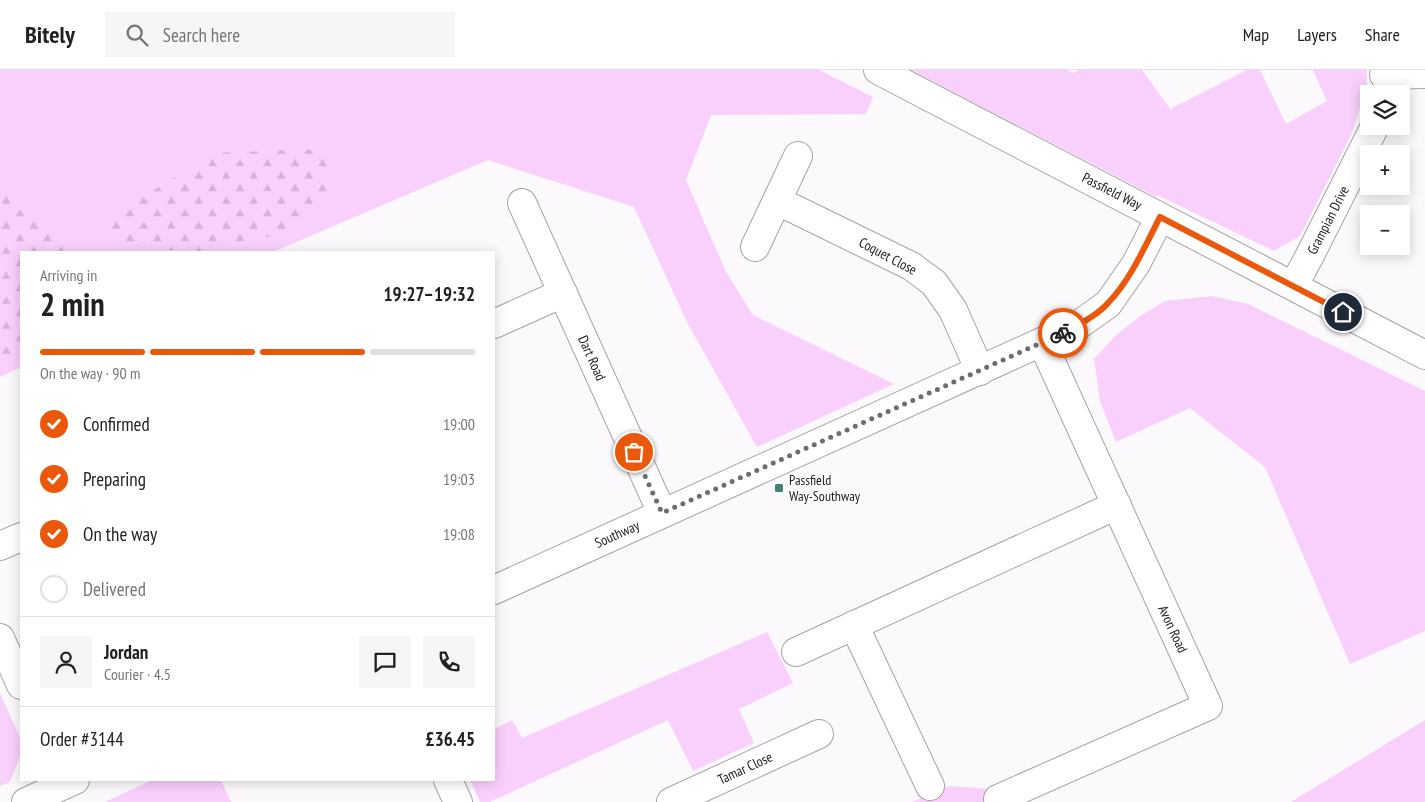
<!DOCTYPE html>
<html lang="en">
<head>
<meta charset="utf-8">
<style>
	body { margin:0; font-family:"PT Sans Narrow",sans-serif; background:#f6f6f6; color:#202124; height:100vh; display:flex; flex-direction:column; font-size:19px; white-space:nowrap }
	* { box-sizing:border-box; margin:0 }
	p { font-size:16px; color:#757577 }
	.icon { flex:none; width:28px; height:28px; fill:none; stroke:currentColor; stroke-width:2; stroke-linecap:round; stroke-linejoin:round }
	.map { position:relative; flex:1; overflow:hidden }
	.drawer { position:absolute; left:20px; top:181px; width:475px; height:530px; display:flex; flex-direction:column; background:#fff; border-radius:0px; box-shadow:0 2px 12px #0003 }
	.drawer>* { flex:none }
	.tools { position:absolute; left:1360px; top:15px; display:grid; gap:10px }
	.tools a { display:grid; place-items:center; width:50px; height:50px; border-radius:0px; background:#fff; box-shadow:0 2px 12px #0003; font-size:25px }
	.pin { position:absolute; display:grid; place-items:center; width:42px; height:42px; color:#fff; margin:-21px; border:2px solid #fff; border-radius:50%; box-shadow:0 1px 5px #0007 }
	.courier { position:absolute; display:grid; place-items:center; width:50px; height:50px; margin:-25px; border:4px solid #ea580c; border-radius:50%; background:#fff; color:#222; box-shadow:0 1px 6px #0007 }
	.headline em { font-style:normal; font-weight:700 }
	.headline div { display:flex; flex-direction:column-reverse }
	.headline { display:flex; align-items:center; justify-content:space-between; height:85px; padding:0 20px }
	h1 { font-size:32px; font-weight:700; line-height:38px }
	.bar { display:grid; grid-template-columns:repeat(4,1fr); gap:8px 5px; align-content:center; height:60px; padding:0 20px }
	.bar i { height:6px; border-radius:4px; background:#e0e0e0 }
	.bar .on { background:#ea580c }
	.bar p { grid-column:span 4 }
	.line { display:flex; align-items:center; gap:12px; padding:0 20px; border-top:1px solid #e0e0e0 }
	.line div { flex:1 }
	.round { display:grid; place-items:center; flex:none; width:52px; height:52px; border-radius:0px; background:#f6f6f6 }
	ol { padding:0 20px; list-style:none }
	li { display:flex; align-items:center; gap:15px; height:55px }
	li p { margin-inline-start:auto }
	li .icon { padding:5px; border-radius:50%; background:#ea580c; color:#fff; stroke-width:4 }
	li:last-child { color:#757577 }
	li i { width:28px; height:28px; border:2px solid #e0e0e0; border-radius:50% }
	header { display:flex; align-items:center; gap:30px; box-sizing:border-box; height:70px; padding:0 25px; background:#fff; border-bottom:1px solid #e0e0e0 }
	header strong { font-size:24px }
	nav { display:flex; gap:28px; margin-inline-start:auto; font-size:18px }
	.search { width:350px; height:45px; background:#f6f6f6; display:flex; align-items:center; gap:12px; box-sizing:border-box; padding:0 18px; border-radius:0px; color:#757577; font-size:19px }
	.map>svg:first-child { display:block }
	.grass { fill:#f9d0fb }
	.forest { fill:url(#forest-firs) }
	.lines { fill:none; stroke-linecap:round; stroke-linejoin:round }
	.minor-casing { stroke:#a5a3a5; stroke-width:30 }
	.minor { stroke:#fff; stroke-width:28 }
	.done { stroke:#6d6d6e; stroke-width:5; stroke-dasharray:0 9 }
	.route { stroke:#ea580c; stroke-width:6 }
	.poi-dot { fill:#408374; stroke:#fff; stroke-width:2 }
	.labels { text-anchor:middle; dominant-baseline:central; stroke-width:4; stroke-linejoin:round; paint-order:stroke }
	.street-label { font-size:14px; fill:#212122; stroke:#fff }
	.poi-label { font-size:14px; fill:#212122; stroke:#fff; text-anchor:start }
</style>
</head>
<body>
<header>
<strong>Bitely</strong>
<div class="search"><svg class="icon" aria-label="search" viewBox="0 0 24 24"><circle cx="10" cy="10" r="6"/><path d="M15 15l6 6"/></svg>Search here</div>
<nav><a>Map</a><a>Layers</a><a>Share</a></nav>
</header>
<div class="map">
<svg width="1425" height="732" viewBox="0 0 1425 732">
	<defs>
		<pattern id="forest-firs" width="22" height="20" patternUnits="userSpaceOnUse" patternTransform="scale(1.25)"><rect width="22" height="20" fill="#f9d0fb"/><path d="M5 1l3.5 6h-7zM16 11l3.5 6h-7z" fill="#d5b2d7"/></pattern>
	</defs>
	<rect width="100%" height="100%" fill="#fbf9fb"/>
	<g class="grass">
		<path d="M0,0H819L873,27L866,44L711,45L686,110L726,202L753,245L894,314L757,377L688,254L634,137L488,90L273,182H21V297L0,307Z"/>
		<path d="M911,0H1067L1073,3L1079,0H1142L1171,40L1172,38L1247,0H1260L1286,54L1327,31L1313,0H1367L1366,19L1352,63L1300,166L1274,181L1157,125L1156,127Z"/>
		<path d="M1212,226L1248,234L1425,321V561L1350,594L1265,397L1190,338L1116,372L1100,331L1094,289L1116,265L1142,245L1165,231Z"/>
		<path d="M767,562L793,613L739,639L754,673L693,701L668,650L490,732H480L470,710H494V659L512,650L522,668Z"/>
		<path d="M0,623L21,670V684L10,712L0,716Z"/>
		<path d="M1425,650V732H1291Z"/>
		<path d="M152,710H221L231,732H105Z"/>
		<path d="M950,716L988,719L994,732H912Z"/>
	</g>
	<g class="forest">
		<path d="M323,79L335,119L289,162L195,182L107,175L115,145L212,83Z"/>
		<path d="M0,116L24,145L83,182H21V286L0,294Z"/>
	</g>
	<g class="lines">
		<g class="minor-casing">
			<g id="minor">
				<path d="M878,0L1425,285"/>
				<path d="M1384,5L1425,4"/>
				<path d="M778,131L911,196L934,213L953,240L980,301"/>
				<path d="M522,133L662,443"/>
				<path d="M755,177L798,86"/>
				<path d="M1294,215L1309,187L1375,56"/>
				<path d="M494,254L563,223"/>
				<path d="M0,476L21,467"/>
				<path d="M494,520L1077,256L1108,234L1136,194L1160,147"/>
				<path d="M854,555L930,716"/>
				<path d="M0,568L21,615"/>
				<path d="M796,582L1117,435"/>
				<path d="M448,710L458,732"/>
				<path d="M998,729L1208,636L1042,272"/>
				<path d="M26,732L75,710"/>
				<path d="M671,732L819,664"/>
			</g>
		</g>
		<use href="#minor" class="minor"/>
	</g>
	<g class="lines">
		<path class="done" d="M634,382L662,443L1063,263"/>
		<path class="route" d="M1063,263C1077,256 1098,245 1108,233C1131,209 1145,176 1160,147L1343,242"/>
	</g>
	<rect class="poi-dot" x="774" y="413" width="10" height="10" rx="2.5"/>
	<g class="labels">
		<g class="street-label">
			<text transform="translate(1112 121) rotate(27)">Passfield Way</text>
			<text transform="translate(1328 150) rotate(-63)">Grampian Drive</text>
			<text transform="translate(888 186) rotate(28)">Coquet Close</text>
			<text transform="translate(592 288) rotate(66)">Dart Road</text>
			<text transform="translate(617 464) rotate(-24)">Southway</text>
			<text transform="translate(1173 559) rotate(65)">Avon Road</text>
			<text transform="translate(745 698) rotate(-25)">Tamar Close</text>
		</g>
		<g class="poi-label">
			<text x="789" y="410">Passfield<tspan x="789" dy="16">Way-Southway</tspan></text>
		</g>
	</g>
</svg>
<div class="tools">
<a><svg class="icon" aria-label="layers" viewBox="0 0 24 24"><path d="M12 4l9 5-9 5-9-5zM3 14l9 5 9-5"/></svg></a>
<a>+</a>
<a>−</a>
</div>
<div class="pin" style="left:634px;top:382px;background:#ea580c"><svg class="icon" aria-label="bag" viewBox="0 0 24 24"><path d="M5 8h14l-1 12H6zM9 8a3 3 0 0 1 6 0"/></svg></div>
<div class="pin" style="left:1343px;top:242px;background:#1f2937"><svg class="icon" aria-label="home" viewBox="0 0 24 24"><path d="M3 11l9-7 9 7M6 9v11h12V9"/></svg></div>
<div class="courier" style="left:1063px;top:263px"><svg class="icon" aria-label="bike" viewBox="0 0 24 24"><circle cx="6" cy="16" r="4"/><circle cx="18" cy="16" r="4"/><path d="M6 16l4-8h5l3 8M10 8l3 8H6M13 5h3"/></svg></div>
<section class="drawer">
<div class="headline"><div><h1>2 min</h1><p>Arriving in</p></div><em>19:27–19:32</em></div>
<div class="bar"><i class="on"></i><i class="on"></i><i class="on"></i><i></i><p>On the way · 90 m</p></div>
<ol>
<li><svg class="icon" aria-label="check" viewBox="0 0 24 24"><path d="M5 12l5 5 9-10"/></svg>Confirmed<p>19:00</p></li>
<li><svg class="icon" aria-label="check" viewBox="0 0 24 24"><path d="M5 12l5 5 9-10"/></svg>Preparing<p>19:03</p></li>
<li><svg class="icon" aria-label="check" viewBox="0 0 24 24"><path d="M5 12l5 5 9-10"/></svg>On the way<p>19:08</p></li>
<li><i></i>Delivered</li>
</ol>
<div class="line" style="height:90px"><a class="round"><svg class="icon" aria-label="person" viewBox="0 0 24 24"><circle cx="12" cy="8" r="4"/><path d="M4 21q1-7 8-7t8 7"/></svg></a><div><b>Jordan</b><p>Courier · 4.5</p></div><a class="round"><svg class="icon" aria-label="chat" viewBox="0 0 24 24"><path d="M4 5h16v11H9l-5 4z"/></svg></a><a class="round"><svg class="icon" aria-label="phone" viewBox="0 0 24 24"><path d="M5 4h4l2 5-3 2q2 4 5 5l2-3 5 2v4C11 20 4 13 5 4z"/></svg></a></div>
<div class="line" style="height:65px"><div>Order #3144</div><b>£36.45</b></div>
</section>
</div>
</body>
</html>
